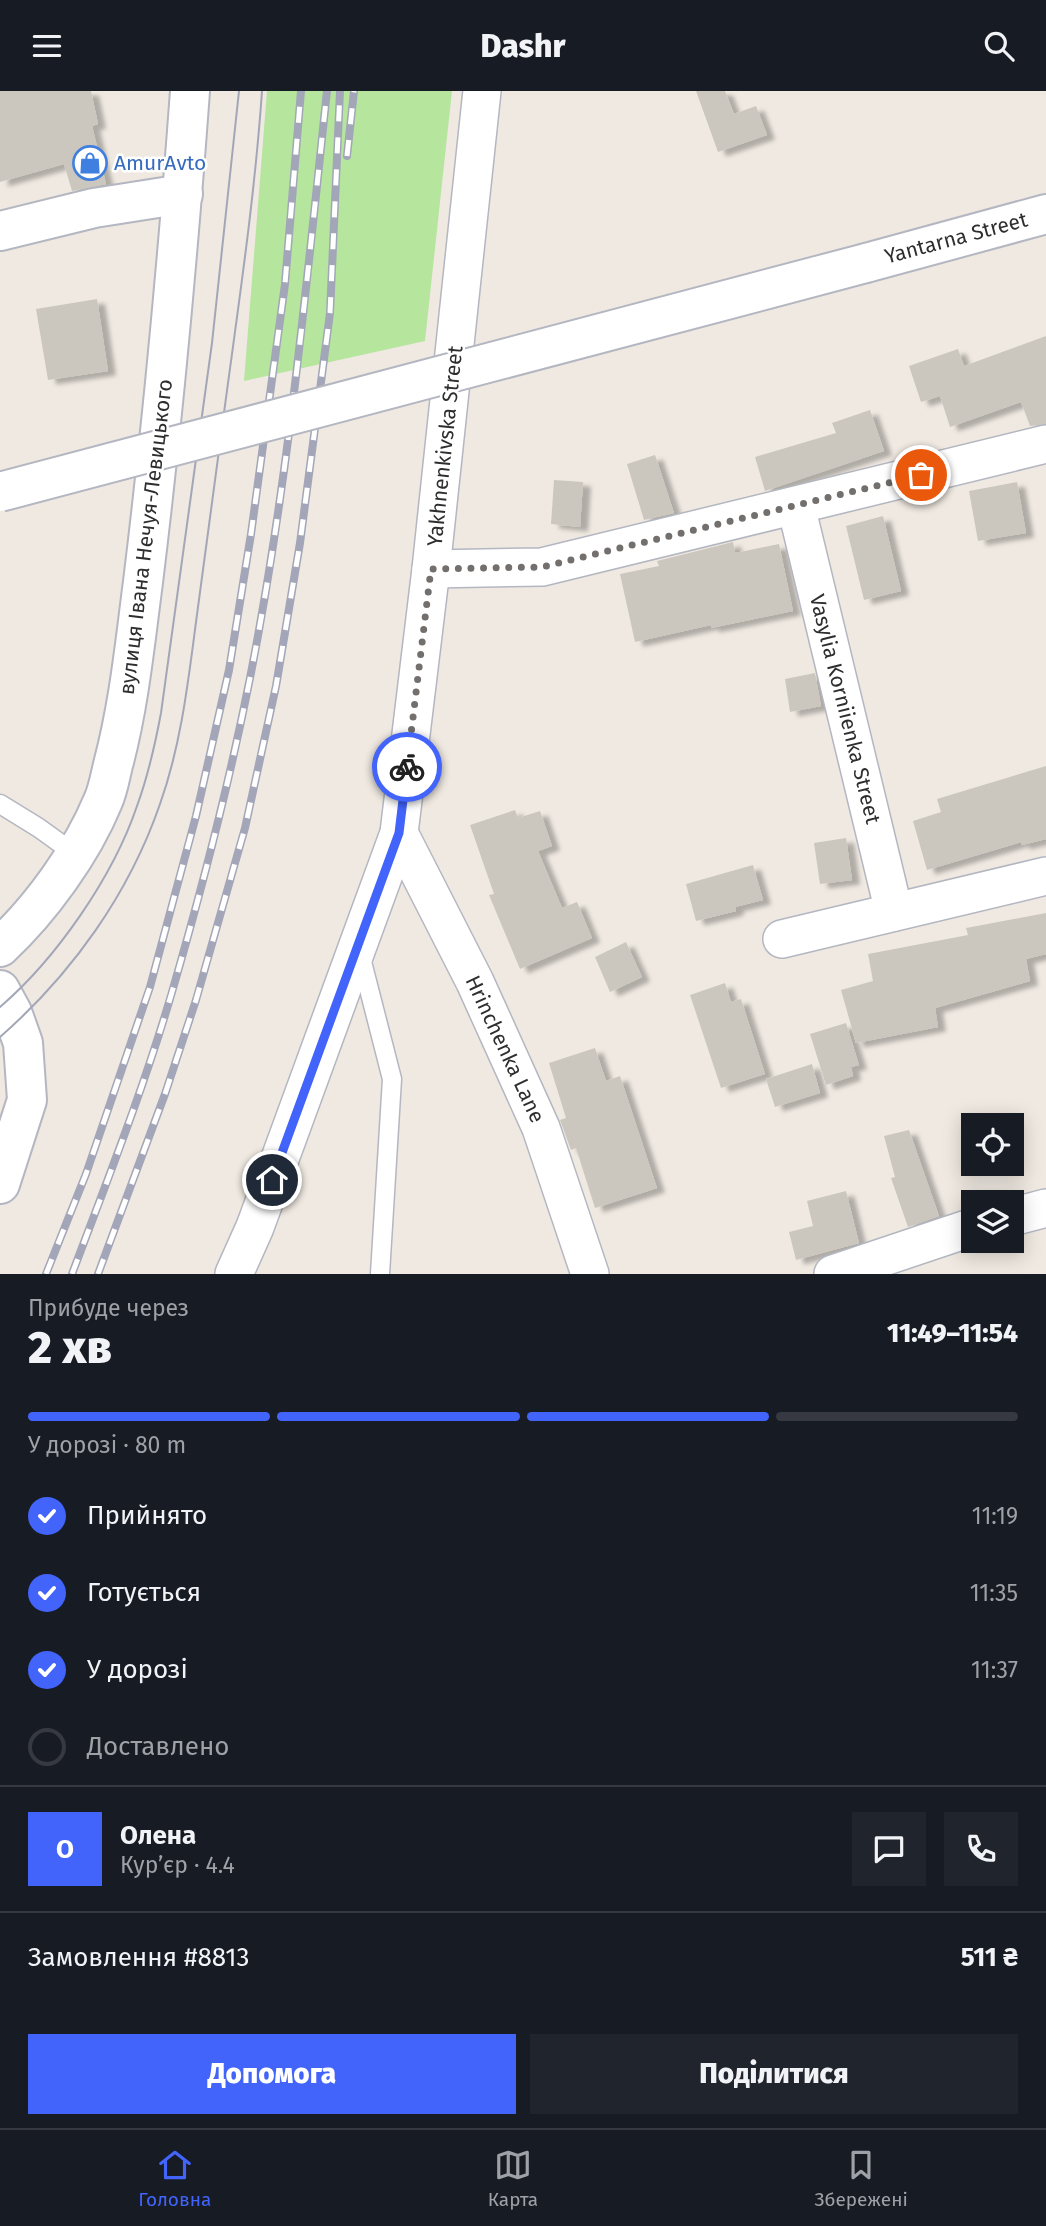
<!DOCTYPE html>
<html lang="uk">
<head>
<meta charset="utf-8">
<style>
	body { margin:0; font-family:"Fira Sans",sans-serif; background:#20242c; color:#f1f3f6; height:100vh; display:flex; flex-direction:column; font-size:26px; white-space:nowrap }
	* { box-sizing:border-box; margin:0 }
	p { font-size:23px; color:#9ea1a6 }
	.icon { flex:none; width:38px; height:38px; fill:none; stroke:currentColor; stroke-width:2; stroke-linecap:round; stroke-linejoin:round }
	.map { position:relative; height:1183px; overflow:hidden }
	.side { display:flex; flex-direction:column; background:#171b24; flex:1 }
	.side>* { flex:none }
	.fabs { position:absolute; left:961px; top:1022px; display:grid; gap:14px }
	.fabs a { display:grid; place-items:center; width:63px; height:63px; border-radius:0px; background:#171b24; box-shadow:0 4px 18px #0003; font-size:35px }
	.pin { position:absolute; display:grid; place-items:center; width:60px; height:60px; color:#fff; margin:-30px; border:4px solid #fff; border-radius:50%; box-shadow:0 2px 7px #0007 }
	.courier { position:absolute; display:grid; place-items:center; width:70px; height:70px; margin:-35px; border:5px solid #4264fb; border-radius:50%; background:#fff; color:#222; box-shadow:0 2px 9px #0007 }
	.overview em { font-style:normal; font-weight:800 }
	.overview div { display:flex; flex-direction:column-reverse }
	.overview { display:flex; align-items:center; justify-content:space-between; height:119px; padding:0 28px }
	h1 { font-size:46px; font-weight:800; line-height:52px }
	.bar { display:grid; grid-template-columns:repeat(4,1fr); gap:10px 7px; align-content:center; height:84px; padding:0 28px }
	.bar i { height:9px; border-radius:5px; background:#363941 }
	.bar .active { background:#4264fb }
	.bar p { grid-column:span 4 }
	.line { display:flex; align-items:center; gap:18px; padding:0 28px; border-top:2px solid #363941 }
	.line div { flex:1 }
	.round { display:grid; place-items:center; flex:none; width:74px; height:74px; border-radius:0px; background:#20242c }
	ol { padding:0 28px; list-style:none }
	li { display:flex; align-items:center; gap:21px; height:77px }
	li p { margin-inline-start:auto }
	li .icon { padding:7px; border-radius:50%; background:#4264fb; color:#fff; stroke-width:4 }
	li:last-child { color:#9ea1a6 }
	li i { width:38px; height:38px; border:4px solid #363941; border-radius:50% }
	.action { display:flex; gap:14px; margin-top:auto; padding:14px 28px }
	.action a { flex:1; height:80px; border-radius:0px; background:#4264fb; color:#fff; font-size:28px; font-weight:800; line-height:80px; text-align:center }
	.action a+a { background:#20242c; color:#f1f3f6 }
	header { display:flex; justify-content:space-between; align-items:center; height:91px; padding:0 28px; background:#171b24; font-size:32px; font-weight:800 }
	.tabs { display:flex; justify-content:space-around; align-items:center; height:98px; border-top:2px solid #363941; background:#171b24; font-size:19px; color:#9ea1a6 }
	.tabs a { display:grid; justify-items:center; gap:4px }
	.tabs .active { color:#4264fb }
	.map>svg:first-child { display:block }
	.green { fill:#b6e59e }
	.building { fill:#cbc7bf; filter:url(#shadow) }
	.lines { fill:none; stroke-linecap:round; stroke-linejoin:round }
	.service-casing { stroke:#b4b7c1; stroke-width:21 }
	.minor-casing { stroke:#b4b7c1; stroke-width:40 }
	.tertiary-casing { stroke:#b4b7c1; stroke-width:42 }
	.secondary-casing { stroke:#b4b7c1; stroke-width:42 }
	.service { stroke:#fff; stroke-width:18 }
	.minor { stroke:#fff; stroke-width:37 }
	.tertiary { stroke:#fff; stroke-width:38 }
	.secondary { stroke:#fff; stroke-width:38 }
	.tram { stroke:#a3a6b8; stroke-width:2 }
	.rail-casing { stroke:#a3a6b8; stroke-width:8 }
	.rail { stroke:#fff; stroke-width:5; stroke-dasharray:16; stroke-linecap:butt }
	.secondary-bridge-casing { stroke:#b4b7c1; stroke-width:42; stroke-linecap:butt }
	.secondary-bridge { stroke:#fff; stroke-width:38 }
	.done { stroke:#726f6d; stroke-width:7; stroke-dasharray:0 12.6 }
	.route { stroke:#4264fb; stroke-width:9 }
	.labels { text-anchor:middle; dominant-baseline:central; stroke-width:5; stroke-linejoin:round; paint-order:stroke }
	.shop-label { font-size:21px; fill:#366cbe; stroke:#fff; text-anchor:start }
	.street-label { font-size:21px; fill:#2e2e2e; stroke:#fff }
</style>
</head>
<body>
<header><svg class="icon" aria-label="menu" viewBox="0 0 24 24"><path d="M4 6h16M4 12h16M4 18h16"/></svg>Dashr<svg class="icon" aria-label="search" viewBox="0 0 24 24"><circle cx="10" cy="10" r="6"/><path d="M15 15l6 6"/></svg></header>
<div class="map">
<svg width="1046" height="1183" viewBox="0 0 1046 1183">
	<defs>
		<filter id="shadow"><feDropShadow dx="8" dy="4.5" stdDeviation="2" flood-color="#0004"/></filter>
	</defs>
	<rect width="100%" height="100%" fill="#efe9e1"/>
	<path class="green" d="M267,0H452L425,250L244,290Z"/>
	<g class="building">
		<path d="M0,0H91L98,33L92,35L106,93L72,100L64,73L0,91Z"/>
		<path d="M696,0H725L734,23L756,15L767,44L718,61Z"/>
		<path d="M97,208L108,280L48,289L36,218Z"/>
		<path d="M1046,245V333L1030,335L1021,311L950,336L940,305L921,311L909,275L958,258L964,275Z"/>
		<path d="M870,319L884,360L765,400L755,366L836,342L832,332Z"/>
		<path d="M655,364L674,422L644,429L627,373Z"/>
		<path d="M554,389L583,391L580,436L551,433Z"/>
		<path d="M1017,391L1026,442L978,450L969,400Z"/>
		<path d="M883,425L901,500L864,509L846,435Z"/>
		<path d="M733,451L735,462L779,453L793,520L711,537V534L635,551L620,483L659,475L657,470Z"/>
		<path d="M815,582L821,615L790,621L785,588Z"/>
		<path d="M1046,675V748L1022,754L1021,751L927,779L913,730L941,721L937,708Z"/>
		<path d="M515,719L518,727L540,720L552,755L538,760L562,817L577,811L592,847L520,878L489,804L494,803L470,734Z"/>
		<path d="M846,747L852,789L820,793L814,752Z"/>
		<path d="M753,774L763,809L735,816L736,820L696,830L686,793Z"/>
		<path d="M1046,822V863L1026,868L1030,890L935,917L938,936L856,952L841,899L873,890L868,863L968,844L966,837Z"/>
		<path d="M626,851L642,886L610,901L595,866Z"/>
		<path d="M725,892L731,911L741,908L765,983L721,997L690,904Z"/>
		<path d="M846,932L859,974L851,976L853,985L826,994L810,943Z"/>
		<path d="M595,957L606,990L620,985L657,1097L595,1117L576,1057L571,1059L560,1029L566,1027L549,972Z"/>
		<path d="M812,973L820,1002L775,1016L766,988Z"/>
		<path d="M909,1039L939,1125L908,1136L891,1087L895,1086L884,1045Z"/>
		<path d="M846,1100L859,1152L796,1169L789,1141L813,1135L807,1110Z"/>
	</g>
	<g class="lines">
		<g class="service-casing">
			<g id="service">
				<path d="M0,713L39,737L75,763"/>
				<path d="M360,863L392,988L380,1183"/>
			</g>
		</g>
		<g class="minor-casing">
			<g id="minor">
				<path d="M796,415L894,821"/>
				<path d="M431,478L542,476L1046,353"/>
				<path d="M399,742L475,891L541,1037L590,1183"/>
				<path d="M782,848L1046,785"/>
				<path d="M1012,1126L1046,1117"/>
				<path d="M234,1183L255,1136L399,742L431,478L482,0"/>
				<path d="M833,1183L973,1136"/>
			</g>
		</g>
		<g class="tertiary-casing">
			<g id="tertiary">
				<path d="M0,140L94,117L183,103"/>
				<path d="M0,899L12,921L23,952L27,1009L0,1093"/>
			</g>
		</g>
		<g class="secondary-casing">
			<g id="secondary">
				<path d="M866,172L1046,123"/>
				<path d="M0,856C41,818 82,761 103,710C108,699 110,686 113,674C129,614 135,552 143,491C163,328 178,164 190,0"/>
			</g>
		</g>
		<use href="#service" class="service"/>
		<use href="#minor" class="minor"/>
		<use href="#tertiary" class="tertiary"/>
		<use href="#secondary" class="secondary"/>
		<g class="tram">
			<path d="M0,916C56,868 113,786 137,715C148,685 155,654 161,622L212,252L239,0"/>
			<path d="M0,946C72,883 129,803 160,713C181,654 188,592 196,531C204,472 212,412 220,352C235,236 254,117 262,0"/>
		</g>
		<g class="rail-casing">
			<g id="rail">
				<path d="M347,65L354,0"/>
				<path d="M46,1183L86,1083L150,896L196,725L229,579L251,443L285,193L301,0"/>
				<path d="M72,1183C107,1090 144,997 172,901C202,798 229,693 250,587C288,394 306,196 327,0"/>
				<path d="M98,1183L165,1003L196,909L245,737L276,595L300,452L330,222L340,0"/>
			</g>
		</g>
		<use href="#rail" class="rail"/>
		<g class="secondary-bridge-casing">
			<path id="secondary-bridge" d="M0,401L866,172"/>
		</g>
		<use href="#secondary-bridge" class="secondary-bridge"/>
	</g>
	<g class="lines">
		<path class="done" d="M407,676L431,478L542,476L921,384"/>
		<path class="route" d="M272,1089L399,742L407,676"/>
	</g>
	<defs>
		<g id="shop-ring" transform="scale(1.75)"><circle r="9.5" fill="#fff" stroke="#3f7fe0" stroke-width="1.5"/><path d="M-5-2.5h2.3a2.7 3.5 0 0 1 5.4 0H5L5.5 6h-11ZM-1.5-2.5h3a1.5 2.3 0 0 0-3 0Z" fill="#3f7fe0"/></g>
	</defs>
	<g fill-rule="evenodd">
		<use href="#shop-ring" x="90" y="72"/>
	</g>
	<g class="labels">
		<g class="shop-label">
			<text x="114" y="72">AmurAvto</text>
		</g>
		<g class="street-label">
			<text transform="translate(956 147) rotate(-15)">Yantarna Street</text>
			<text transform="translate(445 355) rotate(-84)">Yakhnenkivska Street</text>
			<text transform="translate(146 446) rotate(-83)">вулиця Івана Нечуя-Левицького</text>
			<text transform="translate(845 618) rotate(76)">Vasylia Korniienka Street</text>
			<text transform="translate(505 958) rotate(65)">Hrinchenka Lane</text>
		</g>
	</g>
</svg>
<div class="fabs">
<a><svg class="icon" aria-label="locate" viewBox="0 0 24 24"><circle cx="12" cy="12" r="6"/><path d="M12 2v4M12 18v4M2 12h4M18 12h4"/></svg></a>
<a><svg class="icon" aria-label="layers" viewBox="0 0 24 24"><path d="M12 4l9 5-9 5-9-5zM3 14l9 5 9-5"/></svg></a>
</div>
<div class="pin" style="left:921px;top:384px;background:#ea580c"><svg class="icon" aria-label="bag" viewBox="0 0 24 24"><path d="M5 8h14l-1 12H6zM9 8a3 3 0 0 1 6 0"/></svg></div>
<div class="pin" style="left:272px;top:1089px;background:#1f2937"><svg class="icon" aria-label="home" viewBox="0 0 24 24"><path d="M3 11l9-7 9 7M6 9v11h12V9"/></svg></div>
<div class="courier" style="left:407px;top:676px"><svg class="icon" aria-label="bike" viewBox="0 0 24 24"><circle cx="6" cy="16" r="4"/><circle cx="18" cy="16" r="4"/><path d="M6 16l4-8h5l3 8M10 8l3 8H6M13 5h3"/></svg></div>
</div>
<section class="side">
<div class="overview"><div><h1>2 хв</h1><p>Прибуде через</p></div><em>11:49–11:54</em></div>
<div class="bar"><i class="active"></i><i class="active"></i><i class="active"></i><i></i><p>У дорозі · 80 m</p></div>
<ol>
<li><svg class="icon" aria-label="check" viewBox="0 0 24 24"><path d="M5 12l5 5 9-10"/></svg>Прийнято<p>11:19</p></li>
<li><svg class="icon" aria-label="check" viewBox="0 0 24 24"><path d="M5 12l5 5 9-10"/></svg>Готується<p>11:35</p></li>
<li><svg class="icon" aria-label="check" viewBox="0 0 24 24"><path d="M5 12l5 5 9-10"/></svg>У дорозі<p>11:37</p></li>
<li><i></i>Доставлено</li>
</ol>
<div class="line" style="height:126px"><b class="round" style="background:#4264fb;color:#fff">О</b><div><b>Олена</b><p>Кур’єр · 4.4</p></div><a class="round"><svg class="icon" aria-label="chat" viewBox="0 0 24 24"><path d="M4 5h16v11H9l-5 4z"/></svg></a><a class="round"><svg class="icon" aria-label="phone" viewBox="0 0 24 24"><path d="M5 4h4l2 5-3 2q2 4 5 5l2-3 5 2v4C11 20 4 13 5 4z"/></svg></a></div>
<div class="line" style="height:91px"><div>Замовлення #8813</div><b>511 ₴</b></div>
<div class="action"><a>Допомога</a><a>Поділитися</a></div>
</section>
<nav class="tabs">
<a class="active"><svg class="icon" aria-label="home" viewBox="0 0 24 24"><path d="M3 11l9-7 9 7M6 9v11h12V9"/></svg>Головна</a>
<a><svg class="icon" aria-label="map" viewBox="0 0 24 24"><path d="M3 6l6-2 6 2 6-2v14l-6 2-6-2-6 2zM9 4v14M15 6v14"/></svg>Карта</a>
<a><svg class="icon" aria-label="saved" viewBox="0 0 24 24"><path d="M7 4h10v16l-5-4-5 4z"/></svg>Збережені</a>
</nav>
</body>
</html>
